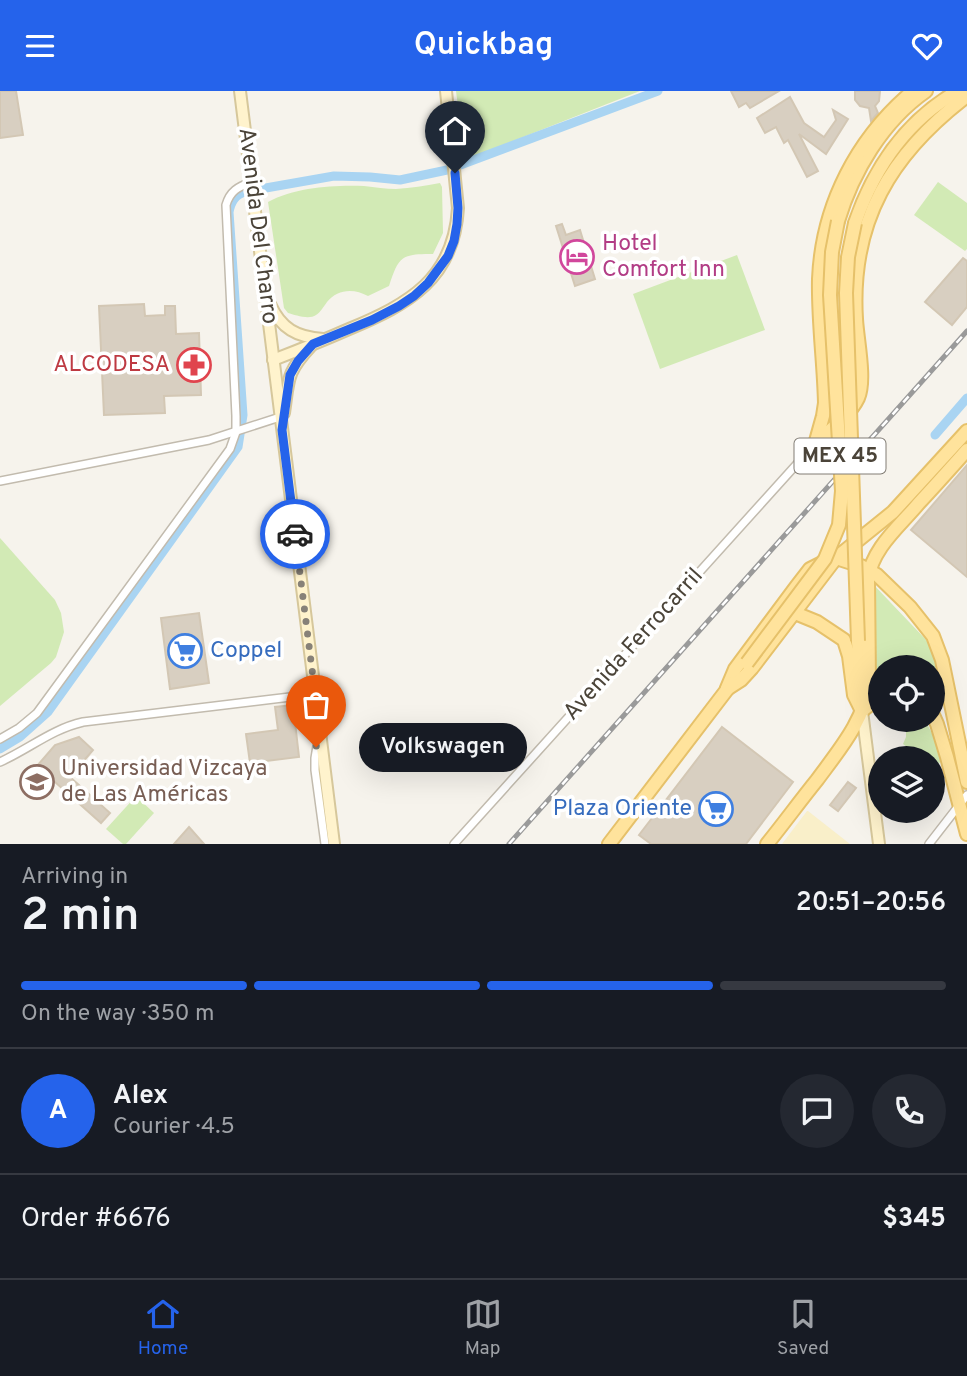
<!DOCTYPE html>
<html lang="en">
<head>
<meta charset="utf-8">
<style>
	body { margin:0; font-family:Overpass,sans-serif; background:#242831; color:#f1f3f6; height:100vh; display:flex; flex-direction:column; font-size:26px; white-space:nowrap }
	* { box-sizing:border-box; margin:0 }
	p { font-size:23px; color:#9ea1a6 }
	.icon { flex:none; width:38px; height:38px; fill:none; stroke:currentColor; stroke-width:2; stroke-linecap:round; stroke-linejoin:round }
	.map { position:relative; height:753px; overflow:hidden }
	.details { display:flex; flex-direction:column; background:#171b24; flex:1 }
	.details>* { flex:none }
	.fabs { position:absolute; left:868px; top:564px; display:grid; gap:14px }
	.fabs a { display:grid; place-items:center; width:77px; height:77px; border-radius:50%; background:#171b24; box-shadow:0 7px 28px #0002; font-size:35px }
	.pin { position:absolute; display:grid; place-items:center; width:60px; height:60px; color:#fff; margin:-72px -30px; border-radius:50% 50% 50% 0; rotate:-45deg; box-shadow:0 0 7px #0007 }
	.pin .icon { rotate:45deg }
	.courier { position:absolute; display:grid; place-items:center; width:70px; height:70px; margin:-35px; border:5px solid #2563eb; border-radius:50%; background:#fff; color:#222; box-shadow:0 2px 9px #0007 }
	.bubble { position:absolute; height:49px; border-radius:24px; background:#171b24; box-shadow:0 7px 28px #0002; font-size:23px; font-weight:600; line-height:49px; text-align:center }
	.headline em { font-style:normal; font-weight:600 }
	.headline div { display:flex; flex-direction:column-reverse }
	.headline { display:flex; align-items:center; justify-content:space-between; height:119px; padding:0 21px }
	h1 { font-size:46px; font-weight:600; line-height:52px }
	.bar { display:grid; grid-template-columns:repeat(4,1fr); gap:10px 7px; align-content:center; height:84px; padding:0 21px }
	.bar i { height:9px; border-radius:5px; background:#363941 }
	.bar .on { background:#2563eb }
	.bar p { grid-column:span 4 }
	.line { display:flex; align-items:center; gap:18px; padding:0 21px; border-top:2px solid #363941 }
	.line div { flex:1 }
	.round { display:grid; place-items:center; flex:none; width:74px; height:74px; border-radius:37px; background:#242831 }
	header { display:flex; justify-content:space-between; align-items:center; height:91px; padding:0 21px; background:#2563eb; color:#fff; font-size:32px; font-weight:600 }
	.tabs { display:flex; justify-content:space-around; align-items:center; height:98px; border-top:2px solid #363941; background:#171b24; font-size:19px; color:#9ea1a6 }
	.tabs a { display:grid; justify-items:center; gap:4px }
	.tabs .on { color:#2563eb }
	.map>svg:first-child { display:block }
	.green { fill:#d2eab5 }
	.sand { fill:#f9efc9 }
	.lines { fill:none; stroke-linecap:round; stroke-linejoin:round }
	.canal { stroke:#a9d4f2; stroke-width:9 }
	.building { fill:#d8cfc1; stroke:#d3c7b4; stroke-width:2 }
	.street-casing { stroke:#c2bbae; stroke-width:10 }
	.secondary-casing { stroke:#d6c79b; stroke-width:14 }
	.primary-casing { stroke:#e6c16a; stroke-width:16 }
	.street { stroke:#fff; stroke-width:7 }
	.secondary { stroke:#fff3cd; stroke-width:10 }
	.primary { stroke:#ffe39c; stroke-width:12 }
	.rail-casing { stroke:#9a9a9a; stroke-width:5 }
	.rail { stroke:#fff; stroke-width:2.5; stroke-dasharray:8; stroke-linecap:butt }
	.primary-bridge-casing { stroke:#e6c16a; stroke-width:16; stroke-linecap:butt }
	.primary-bridge { stroke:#ffe39c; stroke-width:12 }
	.done { stroke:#878178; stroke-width:7; stroke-dasharray:0 12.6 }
	.route { stroke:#2563eb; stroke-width:9 }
	.labels { text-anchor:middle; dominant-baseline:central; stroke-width:7; stroke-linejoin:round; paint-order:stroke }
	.shield { fill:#fff; stroke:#817c74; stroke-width:2 }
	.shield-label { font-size:21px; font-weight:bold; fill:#4b4439 }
	.street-label { font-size:23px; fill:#4b4439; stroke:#fff }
	.hotel-label { font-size:23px; fill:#b23c85; stroke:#fff; text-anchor:start }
	.health-label { font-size:23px; fill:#be3a42; stroke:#fff; text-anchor:end }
	.shop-label { font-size:23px; fill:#366cbe; stroke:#fff; text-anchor:start }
	.education-label { font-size:23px; fill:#785e54; stroke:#fff; text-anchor:start }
</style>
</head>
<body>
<header><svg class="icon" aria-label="menu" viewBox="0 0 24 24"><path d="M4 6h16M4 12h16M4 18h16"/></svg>Quickbag<svg class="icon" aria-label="heart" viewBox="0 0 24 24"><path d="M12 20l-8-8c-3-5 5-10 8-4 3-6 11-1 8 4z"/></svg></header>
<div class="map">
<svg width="967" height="753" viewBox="0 0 967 753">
	<rect width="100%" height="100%" fill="#f6f3ec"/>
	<g class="green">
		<path d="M456,0H640L465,69Z"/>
		<path d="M938,91L967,112V158L965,160L914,124Z"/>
		<path d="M440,92L442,96L443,142L433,163C401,163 399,165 389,195L368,205C354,197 337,198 327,211C324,215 320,222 316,224C309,229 295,224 288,222L284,217L268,111C296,96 333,94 364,95C375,96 386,98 396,98C411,97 425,95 440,92Z"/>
		<path d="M737,164L765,239L660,278L633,203Z"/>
		<path d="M0,447L55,509L61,522L64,541L56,566L51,572L0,615Z"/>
		<path d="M871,491L931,554L936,564L943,612L939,616L933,611V576H880V597H874Z"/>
		<path d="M889,628H924L937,651L941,670L935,677L933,676V667H921L903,653L906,646V640Z"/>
		<path d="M136,705L154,722L126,753H123L106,738Z"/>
	</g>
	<path class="sand" d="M807,720H808L850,753H782Z"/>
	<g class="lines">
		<g class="canal">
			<path d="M260,98L334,85L370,86L400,89L447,79L658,0"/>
			<path d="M935,344L967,307"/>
			<path d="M0,658L20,646L48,621L238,356L243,324L229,121C231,111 235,104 245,101"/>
		</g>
	</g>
	<g class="building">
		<path d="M0,0H16L23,44L0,47Z"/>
		<path d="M731,0H779L750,17L746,12L739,16Z"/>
		<path d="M855,0H880L879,10L875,15L878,22L871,30L869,17L860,15L855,9Z"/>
		<path d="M790,6L804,32L824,46L836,29L833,19L848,28L826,63L799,43L818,80L807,86L788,49L784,52L776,36L765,42L757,27Z"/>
		<path d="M562,133L566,144L580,139L595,188L575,195L556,135Z"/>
		<path d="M963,167L967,170V216L952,234L925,211Z"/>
		<path d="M144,213L145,225L165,224V215H175L176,243L199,242L201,304L164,305L165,322L104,324L99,215Z"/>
		<path d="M967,374V486L911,439Z"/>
		<path d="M199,522L209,592L170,598L161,527Z"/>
		<path d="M293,614L299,666L250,672L246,643L278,639L275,616Z"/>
		<path d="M722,636L793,691L746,753H651L639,744Z"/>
		<path d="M79,646L93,659L70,686L110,722L101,732L37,675L55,654Z"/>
		<path d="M848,691L856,697L838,720L830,714Z"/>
		<path d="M189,736L204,753H174Z"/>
	</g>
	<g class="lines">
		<g class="street-casing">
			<g id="street">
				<path d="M0,390L209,349L280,326"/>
				<path d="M0,648L19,637L37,622L230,358L236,341V325L226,114C230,100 238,96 251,91"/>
				<path d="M318,649L315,667V679L325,753"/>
				<path d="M0,671C29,658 52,638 83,631L315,603"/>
				<path d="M454,753L814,354"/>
				<path d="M929,753L967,704"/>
			</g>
		</g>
		<g class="secondary-casing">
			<g id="secondary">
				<path d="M240,0L334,753"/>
				<path d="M270,213C281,238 297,246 323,248"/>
				<path d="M273,269C299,259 324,249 349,238C409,213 454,188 458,117L446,0"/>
				<path d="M284,322C289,288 286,282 311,255"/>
				<path d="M862,620L879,753"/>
			</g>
		</g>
		<g class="primary-casing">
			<g id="primary">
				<path d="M838,130C853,80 883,30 926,0"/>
				<path d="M855,132C874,77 907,29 958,0"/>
				<path d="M816,350L823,325L825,312C824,270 818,229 819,188C822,114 857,47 913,0"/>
				<path d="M814,354C828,341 850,324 858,307C866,289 857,248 856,228C850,130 891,63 967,5"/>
				<path d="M836,467L861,475L877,484L910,516L933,545L942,569L967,691"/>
				<path d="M795,522L817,531L844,549L849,565L854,604L862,620"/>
				<path d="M858,550L861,605"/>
				<path d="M727,597L735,578L796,496L810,478L820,473"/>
				<path d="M727,598L741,589L752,577L836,467L893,421L967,340"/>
				<path d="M863,619L880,606"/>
				<path d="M933,624L937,633L947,666L967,743"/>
				<path d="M609,753L732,592"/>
				<path d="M767,753C784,732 800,710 817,689C839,659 866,628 869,590L868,488C872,457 900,435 919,412C935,395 951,377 967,359"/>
			</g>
		</g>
		<use href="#street" class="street"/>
		<use href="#secondary" class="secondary"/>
		<use href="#primary" class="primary"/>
		<g class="rail-casing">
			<path id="rail" d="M509,753L967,240"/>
		</g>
		<use href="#rail" class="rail"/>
		<g class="primary-bridge-casing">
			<g id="primary-bridge">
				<path d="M855,132L848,166L846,202L858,550"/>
				<path d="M747,572L825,468L839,434L842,400L830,204L832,161L838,130"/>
			</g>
		</g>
		<use href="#primary-bridge" class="primary-bridge"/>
	</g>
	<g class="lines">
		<path class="done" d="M295,443L320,642L316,656"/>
		<path class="route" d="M295,443L282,339L290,284L298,270L313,253L372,229L399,215L414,205L428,192L448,165L454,150L457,133L458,117L455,82"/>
	</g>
	<defs>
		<g id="hotel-ring" transform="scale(1.75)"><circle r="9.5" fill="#fff" stroke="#d1479c" stroke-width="1.5"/><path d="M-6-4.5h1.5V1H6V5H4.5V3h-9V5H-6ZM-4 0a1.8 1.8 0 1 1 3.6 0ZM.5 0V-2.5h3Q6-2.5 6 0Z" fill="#d1479c"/></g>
		<g id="pharmacy-ring" transform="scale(1.75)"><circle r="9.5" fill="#fff" stroke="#e0444e" stroke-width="1.5"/><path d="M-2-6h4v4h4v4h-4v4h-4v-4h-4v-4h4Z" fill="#e0444e"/></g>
		<g id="supermarket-ring" transform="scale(1.75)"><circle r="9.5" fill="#fff" stroke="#3f7fe0" stroke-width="1.5"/><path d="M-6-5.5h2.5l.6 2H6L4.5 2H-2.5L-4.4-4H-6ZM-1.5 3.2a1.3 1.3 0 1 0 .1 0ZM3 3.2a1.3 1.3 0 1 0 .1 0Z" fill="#3f7fe0"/></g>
		<g id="university-ring" transform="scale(1.75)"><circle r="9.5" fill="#fff" stroke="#8d6e63" stroke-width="1.5"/><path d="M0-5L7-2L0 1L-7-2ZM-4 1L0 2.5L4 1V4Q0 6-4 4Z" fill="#8d6e63"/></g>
	</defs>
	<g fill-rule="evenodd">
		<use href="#hotel-ring" x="577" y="166"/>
		<use href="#pharmacy-ring" x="194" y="274"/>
		<use href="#supermarket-ring" x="185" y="560"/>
		<use href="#university-ring" x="37" y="691"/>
		<use href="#supermarket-ring" x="716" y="718"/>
	</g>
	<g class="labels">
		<rect class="shield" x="794.5" y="347.5" width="91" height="35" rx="5"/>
		<g class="shield-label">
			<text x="840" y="365">MEX 45</text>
		</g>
		<g class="street-label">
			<text transform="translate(257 135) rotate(83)">Avenida Del Charro</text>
			<text transform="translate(634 554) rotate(-48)">Avenida Ferrocarril</text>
		</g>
		<g class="hotel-label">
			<text x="602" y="153">Hotel<tspan x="602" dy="26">Comfort Inn</tspan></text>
		</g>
		<g class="health-label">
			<text x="170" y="274">ALCODESA</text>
		</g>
		<g class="shop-label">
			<text x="210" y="560">Coppel</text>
			<text x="692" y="718" text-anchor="end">Plaza Oriente</text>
		</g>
		<g class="education-label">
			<text x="61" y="678">Universidad Vizcaya<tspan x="61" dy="26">de Las Américas</tspan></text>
		</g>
	</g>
</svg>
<div class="fabs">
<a><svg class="icon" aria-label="locate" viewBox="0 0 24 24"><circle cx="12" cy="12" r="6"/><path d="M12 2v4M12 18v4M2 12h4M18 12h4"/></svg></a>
<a><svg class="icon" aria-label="layers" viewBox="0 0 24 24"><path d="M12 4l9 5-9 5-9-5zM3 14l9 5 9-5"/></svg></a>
</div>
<div class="pin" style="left:316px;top:656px;background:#ea580c"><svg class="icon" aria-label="bag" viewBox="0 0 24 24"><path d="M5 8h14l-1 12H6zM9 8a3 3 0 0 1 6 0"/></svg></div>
<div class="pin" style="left:455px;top:82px;background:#1f2937"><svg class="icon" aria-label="home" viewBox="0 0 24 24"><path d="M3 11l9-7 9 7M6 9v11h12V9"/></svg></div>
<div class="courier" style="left:295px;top:443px"><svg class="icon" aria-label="car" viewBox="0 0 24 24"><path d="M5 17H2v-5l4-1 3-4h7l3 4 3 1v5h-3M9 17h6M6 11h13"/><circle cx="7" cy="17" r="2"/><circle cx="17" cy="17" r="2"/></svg></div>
<div class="bubble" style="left:359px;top:632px;width:168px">Volkswagen</div>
</div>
<section class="details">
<div class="headline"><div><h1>2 min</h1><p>Arriving in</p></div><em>20:51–20:56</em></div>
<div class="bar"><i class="on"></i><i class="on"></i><i class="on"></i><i></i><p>On the way · 350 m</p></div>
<div class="line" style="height:126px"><b class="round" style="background:#2563eb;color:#fff">A</b><div><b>Alex</b><p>Courier · 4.5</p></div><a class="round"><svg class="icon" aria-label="chat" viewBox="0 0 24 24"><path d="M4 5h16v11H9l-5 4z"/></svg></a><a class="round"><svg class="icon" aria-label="phone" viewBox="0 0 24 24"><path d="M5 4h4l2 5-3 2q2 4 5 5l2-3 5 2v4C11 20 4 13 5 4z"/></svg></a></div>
<div class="line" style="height:91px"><div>Order #6676</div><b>$345</b></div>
</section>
<nav class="tabs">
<a class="on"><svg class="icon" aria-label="home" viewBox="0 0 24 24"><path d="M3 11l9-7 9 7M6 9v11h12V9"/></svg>Home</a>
<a><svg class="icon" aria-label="map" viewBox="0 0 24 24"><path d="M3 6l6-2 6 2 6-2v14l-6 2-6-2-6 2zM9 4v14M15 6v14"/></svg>Map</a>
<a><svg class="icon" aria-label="saved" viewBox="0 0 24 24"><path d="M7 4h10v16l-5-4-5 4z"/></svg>Saved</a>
</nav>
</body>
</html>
